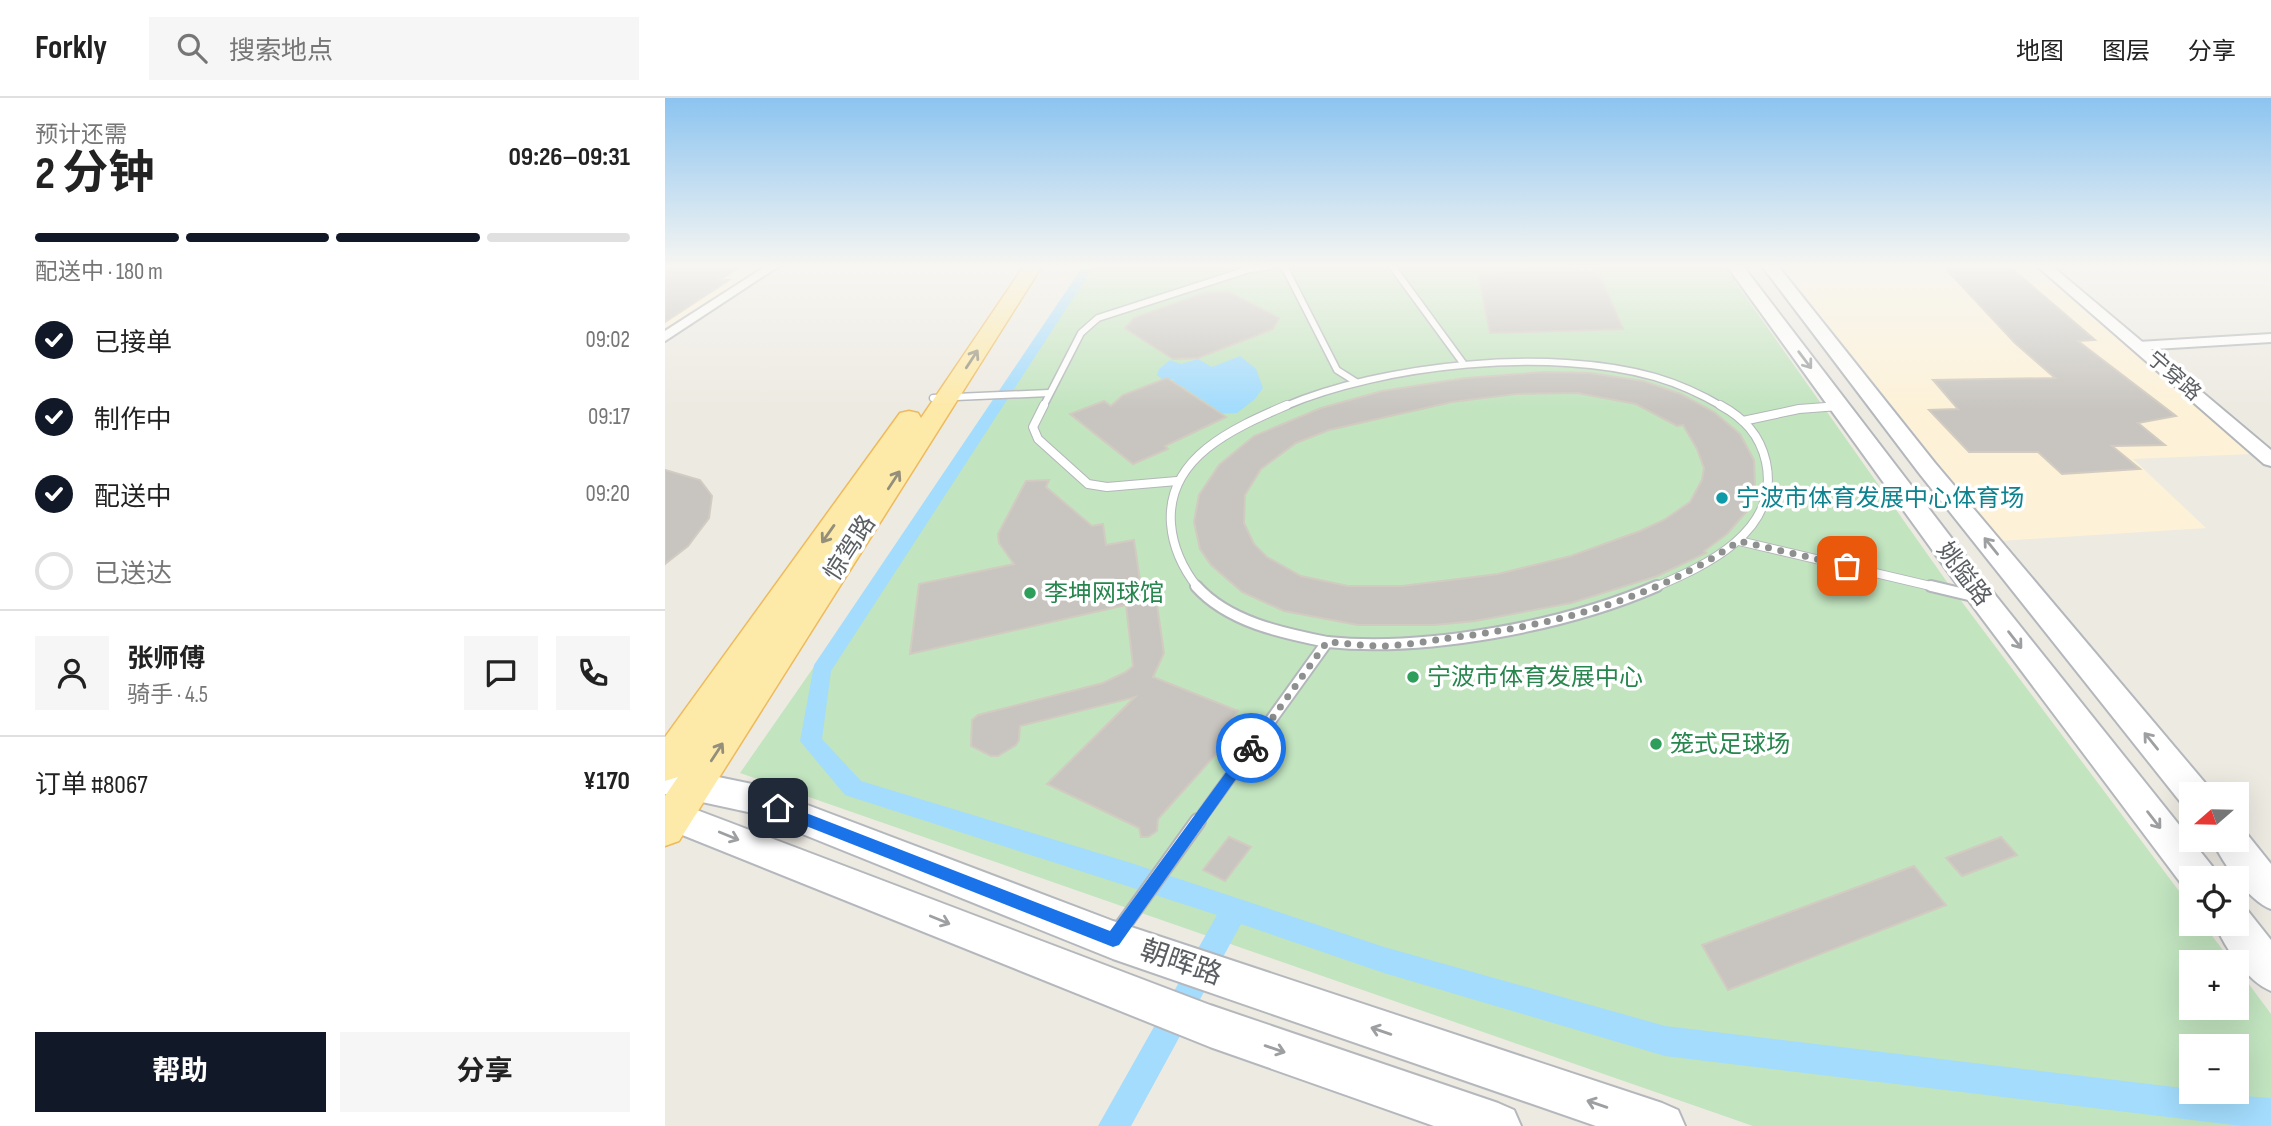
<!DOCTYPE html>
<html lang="zh">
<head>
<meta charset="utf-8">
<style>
	body { margin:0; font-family:"Sofia Sans Condensed","Noto Sans SC",sans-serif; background:#f6f6f6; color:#222; height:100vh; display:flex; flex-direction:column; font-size:26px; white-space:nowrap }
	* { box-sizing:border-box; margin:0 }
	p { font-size:23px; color:#767676 }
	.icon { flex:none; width:38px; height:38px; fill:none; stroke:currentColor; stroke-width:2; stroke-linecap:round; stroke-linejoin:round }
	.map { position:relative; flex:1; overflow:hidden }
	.drawer { display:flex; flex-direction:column; background:#fff; width:665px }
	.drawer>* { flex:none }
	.needle { width:46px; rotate:250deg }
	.tools { position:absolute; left:1514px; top:684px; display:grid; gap:14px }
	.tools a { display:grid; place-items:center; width:70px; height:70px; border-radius:0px; background:#fff; box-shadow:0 7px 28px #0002; font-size:35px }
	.pin { position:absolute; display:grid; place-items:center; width:60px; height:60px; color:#fff; margin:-30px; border-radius:14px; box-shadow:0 4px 10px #0006 }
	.courier { position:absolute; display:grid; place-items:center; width:70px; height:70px; margin:-35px; border:5px solid #1a73e8; border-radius:50%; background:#fff; color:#222; box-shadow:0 2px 9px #0007 }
	.overview em { font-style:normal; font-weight:700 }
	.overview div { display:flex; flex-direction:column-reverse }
	.overview { display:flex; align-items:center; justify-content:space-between; height:119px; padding:0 35px }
	h1 { font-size:46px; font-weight:700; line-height:52px }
	.bar { display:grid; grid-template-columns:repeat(4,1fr); gap:10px 7px; align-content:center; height:84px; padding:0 35px }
	.bar i { height:9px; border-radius:5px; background:#e0e0e0 }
	.bar .current { background:#111827 }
	.bar p { grid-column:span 4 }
	.line { display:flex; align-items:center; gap:18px; padding:0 35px; border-top:2px solid #e0e0e0 }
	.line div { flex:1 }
	.round { display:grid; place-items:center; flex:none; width:74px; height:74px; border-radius:0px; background:#f6f6f6 }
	ol { padding:0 35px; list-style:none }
	li { display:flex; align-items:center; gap:21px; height:77px }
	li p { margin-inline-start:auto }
	li .icon { padding:7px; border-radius:50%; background:#111827; color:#fff; stroke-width:4 }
	li:last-child { color:#767676 }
	li i { width:38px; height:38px; border:4px solid #e0e0e0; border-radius:50% }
	.button { display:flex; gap:14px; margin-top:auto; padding:14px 35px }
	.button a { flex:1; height:80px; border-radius:0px; background:#111827; color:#fff; font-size:28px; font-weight:700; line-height:80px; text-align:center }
	.button a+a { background:#f6f6f6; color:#222 }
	header { display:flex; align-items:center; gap:42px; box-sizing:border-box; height:98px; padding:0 35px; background:#fff; border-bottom:2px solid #e0e0e0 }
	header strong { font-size:33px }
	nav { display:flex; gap:38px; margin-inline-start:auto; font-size:24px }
	.search { width:490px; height:63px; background:#f6f6f6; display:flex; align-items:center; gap:18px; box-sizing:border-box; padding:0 24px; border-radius:0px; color:#767676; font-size:26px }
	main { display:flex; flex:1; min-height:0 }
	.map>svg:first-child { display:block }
	.commercial { fill:#fdf2d8 }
	.green { fill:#c2e4bf; fill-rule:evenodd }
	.water { fill:#a3dcfd }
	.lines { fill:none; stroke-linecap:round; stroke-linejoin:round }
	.canal { fill:#a3dcfd; fill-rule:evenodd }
	.building { fill:#c8c5c0; stroke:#d2cbc1; stroke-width:2; fill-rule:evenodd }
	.service-far3-casing { stroke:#b3b6ba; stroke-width:9 }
	.service-far2-casing { stroke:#b3b6ba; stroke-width:10 }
	.service-far1-casing { stroke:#b3b6ba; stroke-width:14 }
	.service-casing { stroke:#b3b6ba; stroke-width:18 }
	.minor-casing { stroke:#b3b6ba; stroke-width:4 }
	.tertiary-casing { stroke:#b3b6ba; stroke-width:4 }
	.secondary-casing { stroke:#b4b8bd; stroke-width:4 }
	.primary-casing { stroke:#eeba5b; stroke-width:3 }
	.service-far3 { stroke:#fff; stroke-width:6 }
	.service-far2 { stroke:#fff; stroke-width:8 }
	.service-far1 { stroke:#fff; stroke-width:10 }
	.service { stroke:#fff; stroke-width:14 }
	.minor { fill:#fff; fill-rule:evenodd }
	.tertiary { fill:#fff; fill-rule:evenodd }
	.secondary { fill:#fff; fill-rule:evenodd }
	.primary { fill:#fde9a8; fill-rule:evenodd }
	.oneway { stroke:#948f7b }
	.oneway2 { stroke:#9d9fa1 }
	.route { fill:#1a73e8 }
	.done { stroke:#8e908f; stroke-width:7; stroke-dasharray:0 12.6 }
	.culture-dot { fill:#0f9aa8; stroke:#fff; stroke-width:2.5 }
	.leisure-dot { fill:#2e9e5b; stroke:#fff; stroke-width:2.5 }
	.labels { text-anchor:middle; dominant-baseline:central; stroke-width:7; stroke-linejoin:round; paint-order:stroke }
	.far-street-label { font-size:21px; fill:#5b5f63; stroke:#fff }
	.culture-label { font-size:24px; fill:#0d838f; stroke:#fff; text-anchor:start }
	.street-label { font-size:24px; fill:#5b5f63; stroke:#fff }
	.leisure-label { font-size:24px; fill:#27864d; stroke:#fff; text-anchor:start }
	.near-street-label { font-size:28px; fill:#5b5f63; stroke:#fff }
</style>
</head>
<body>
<header>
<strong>Forkly</strong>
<div class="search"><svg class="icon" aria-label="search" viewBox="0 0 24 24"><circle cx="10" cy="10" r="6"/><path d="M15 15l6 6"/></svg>搜索地点</div>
<nav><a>地图</a><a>图层</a><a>分享</a></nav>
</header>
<main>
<section class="drawer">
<div class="overview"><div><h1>2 分钟</h1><p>预计还需</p></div><em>09:26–09:31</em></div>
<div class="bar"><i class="current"></i><i class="current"></i><i class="current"></i><i></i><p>配送中 · 180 m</p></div>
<ol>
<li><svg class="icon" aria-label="check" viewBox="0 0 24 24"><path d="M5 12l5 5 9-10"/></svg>已接单<p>09:02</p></li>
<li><svg class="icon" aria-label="check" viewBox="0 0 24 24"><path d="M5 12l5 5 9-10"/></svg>制作中<p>09:17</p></li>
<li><svg class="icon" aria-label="check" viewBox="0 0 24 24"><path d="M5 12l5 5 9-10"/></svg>配送中<p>09:20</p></li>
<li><i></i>已送达</li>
</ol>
<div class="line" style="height:126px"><a class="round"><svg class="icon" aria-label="person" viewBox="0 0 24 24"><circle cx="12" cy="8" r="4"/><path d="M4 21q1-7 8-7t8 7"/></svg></a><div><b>张师傅</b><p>骑手 · 4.5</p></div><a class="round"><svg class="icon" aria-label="chat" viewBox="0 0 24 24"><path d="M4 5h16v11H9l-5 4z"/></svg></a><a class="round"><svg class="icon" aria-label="phone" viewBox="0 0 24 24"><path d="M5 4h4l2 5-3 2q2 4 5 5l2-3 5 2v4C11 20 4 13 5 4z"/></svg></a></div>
<div class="line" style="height:91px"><div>订单 #8067</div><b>¥170</b></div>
<div class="button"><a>帮助</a><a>分享</a></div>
</section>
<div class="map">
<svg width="1606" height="1028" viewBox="0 0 1606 1028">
	<rect width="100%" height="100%" fill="#edeae2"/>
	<g class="commercial">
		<path d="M0,168H105L0,237Z"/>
		<path d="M1116,168H1368L1587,356L1468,361L1541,430L1335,443Z"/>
	</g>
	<path class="green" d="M428,168H1059L1282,484L1526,809V826H1538L1567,864H1526V910H1572V870L1606,916V1028H1088L75,675ZM1526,948H1572V994H1526Z"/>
	<path class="water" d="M575,258L591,271L598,290L590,301L572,315L551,316L554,313L515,287H507L509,281H497L492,277L494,271L505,262L516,266L533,261L547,269Z"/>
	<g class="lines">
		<path class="canal" d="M418,168H429L166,573L157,641L196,683L466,765L719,849L1000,928L1526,991V994L1606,1000V1028H1577L1000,958L719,875L576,826L466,1028H433L552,817L180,697L135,643L149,567Z"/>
	</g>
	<g class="building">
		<path d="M0,168H77L54,182H64L0,224Z"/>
		<path d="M1278,168H1344L1430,242L1413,243L1511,318L1473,325L1500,347L1447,348L1475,371L1397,376L1373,354H1304L1264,312L1293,311L1268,282L1390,280L1350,245Z"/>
		<path d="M932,171L958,231L825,235L813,174Z"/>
		<path d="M542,194H563L614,220L608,231L533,260L508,261L460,230L469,220Z"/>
		<path d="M879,274L925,275L978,283L1016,296L1049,314L1075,336L1089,362L1090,388L1083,412L1062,436L1039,453L1041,455L992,478L906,505L810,523L769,527H693L619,513L577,494L546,467L535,451L529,424L534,397L554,367L589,338L656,310L717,293L801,280ZM912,295L971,306L1012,328L1018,327L1032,351L1039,370L1037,382L1025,404L999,422L975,433L906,458L833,476L737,488H683L636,478L602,459L589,446L579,425L580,397L596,371L631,345L664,332L787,304L851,296Z"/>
		<path d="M502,280L561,319L500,348L503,351L468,366L405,316L439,303L446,308L458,297Z"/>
		<path d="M0,372L35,382L47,398L44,420L23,448L0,466Z"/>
		<path d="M384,382L381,389L427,428L438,426L441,447L469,442L478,502L492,507L499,555L488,579L573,613L565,623L579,641L562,644L493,721L492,733L483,739H476L474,730L382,686L470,599L355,628L354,642L351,647L333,658H326L306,648L307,622L313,617L438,585L461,574L468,568L461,507L245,556L254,486L349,466L334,445L333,436L361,383Z"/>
		<path d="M564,739L586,749L560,783L538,772Z"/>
		<path d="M1336,739L1352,757L1297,778L1281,760Z"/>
		<path d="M1249,768L1281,807L1063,892L1037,847Z"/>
	</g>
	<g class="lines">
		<g class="service-far3-casing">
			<g id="service-far3">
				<path d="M619,168L672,272L691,284"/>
				<path d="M727,168L798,265"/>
				<path d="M268,300L384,295"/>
				<path d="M378,309L416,235L433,220L585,171L605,168"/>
				<path d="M618,309C718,266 885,249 990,279C1014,286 1036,296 1058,309"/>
				<path d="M1166,309L1174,308"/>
			</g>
		</g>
		<g class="service-far2-casing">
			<g id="service-far2">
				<path d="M379,307L368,329L373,341L423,386L442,389L512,383"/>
				<path d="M1078,323L1134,311L1174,308"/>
				<path d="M1074,443L1274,490"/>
				<path d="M533,490C518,471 508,451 506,426C501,359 569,330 622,307"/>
				<path d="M988,490C1040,468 1116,434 1101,364C1095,337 1079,320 1055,307"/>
			</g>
		</g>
		<g class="service-far1-casing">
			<g id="service-far1">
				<path d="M531,488C563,524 617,535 662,544"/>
				<path d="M1266,488L1312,499"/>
				<path d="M662,544C762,554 900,528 992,488"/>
				<path d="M532,725L662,544"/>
			</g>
		</g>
		<g class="service-casing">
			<path id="service" d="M451,837L533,723"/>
		</g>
		<g class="minor-casing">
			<g id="minor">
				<path d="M101,168H114L0,243V233Z"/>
				<path d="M1606,236V244L1473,252L1466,248L1473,244Z"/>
			</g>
		</g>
		<g class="tertiary-casing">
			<path id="tertiary" d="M1372,168H1387L1606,352V368L1599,366Z"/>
		</g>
		<g class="secondary-casing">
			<g id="secondary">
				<path d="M1062,168H1078L1327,493L1547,768L1552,780H1526V794L1521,792L1307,507Z"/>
				<path d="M1097,168H1113L1270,365L1541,686L1546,696H1526V709L1517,706L1254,375Z"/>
				<path d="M0,668L87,686L448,823L997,1005L1013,1012L1020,1028H931L448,861L83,714L0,696Z"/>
				<path d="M0,700L545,907L833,1005L849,1012L856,1028H769L545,949L0,730Z"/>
				<path d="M1572,729L1578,731L1606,766V811C1584,803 1557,764 1547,742H1572Z"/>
				<path d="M1572,809L1583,813L1606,842V893C1582,883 1560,850 1550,826H1572Z"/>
			</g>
		</g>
		<g class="primary-casing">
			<path id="primary" d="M359,168H377L14,743L0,748V698L13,679L0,683V639L235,315L244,313L253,315L256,320Z"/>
		</g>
		<use href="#service-far3" class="service-far3"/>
		<use href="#service-far2" class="service-far2"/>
		<use href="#service-far1" class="service-far1"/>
		<use href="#service" class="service"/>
		<use href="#minor" class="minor"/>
		<use href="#tertiary" class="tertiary"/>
		<use href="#secondary" class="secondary"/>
		<use href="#primary" class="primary"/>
	</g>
	<defs><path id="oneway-shaft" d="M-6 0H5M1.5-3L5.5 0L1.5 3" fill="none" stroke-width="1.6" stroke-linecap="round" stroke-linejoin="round" transform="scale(1.75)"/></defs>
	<g class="oneway">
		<use href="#oneway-shaft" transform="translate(307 261) rotate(-57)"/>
		<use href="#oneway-shaft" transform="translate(229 382) rotate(-57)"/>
		<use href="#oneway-shaft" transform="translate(163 436) rotate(125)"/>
		<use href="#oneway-shaft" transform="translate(52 654) rotate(-57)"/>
	</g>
	<g class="oneway2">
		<use href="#oneway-shaft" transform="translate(1140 262) rotate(53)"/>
		<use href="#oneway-shaft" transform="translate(1326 448) rotate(-129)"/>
		<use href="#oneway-shaft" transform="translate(1350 542) rotate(52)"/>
		<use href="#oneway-shaft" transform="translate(1486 643) rotate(-129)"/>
		<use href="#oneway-shaft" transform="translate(1489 722) rotate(52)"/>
		<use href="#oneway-shaft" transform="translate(64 738) rotate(22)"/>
		<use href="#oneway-shaft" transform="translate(275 822) rotate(22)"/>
		<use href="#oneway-shaft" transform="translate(716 933) rotate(-161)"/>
		<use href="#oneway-shaft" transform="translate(610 951) rotate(19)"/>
		<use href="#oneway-shaft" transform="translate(932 1006) rotate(-161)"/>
	</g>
	<linearGradient id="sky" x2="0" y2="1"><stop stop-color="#8cc4f0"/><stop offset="0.54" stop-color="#f7f6f2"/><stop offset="1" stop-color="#f7f6f2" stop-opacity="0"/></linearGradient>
	<rect width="1606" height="311" fill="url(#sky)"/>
	<path class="route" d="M586,645L592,650L590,654L454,847L448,849L108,715L105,710L108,706H118L445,833L581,647Z"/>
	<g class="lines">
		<path class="done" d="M586,650L662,544C680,545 698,548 715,548C738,548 762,543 784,540C886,528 989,502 1074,443L1182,468"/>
	</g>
	<circle class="culture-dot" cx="1057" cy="400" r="7"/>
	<g class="leisure-dot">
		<circle cx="365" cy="495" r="7"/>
		<circle cx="748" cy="579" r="7"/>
		<circle cx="991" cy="646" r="7"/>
	</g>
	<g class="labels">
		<g class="far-street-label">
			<text transform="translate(1509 278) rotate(41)">宁穿路</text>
		</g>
		<g class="culture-label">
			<text x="1071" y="400">宁波市体育发展中心体育场</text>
		</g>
		<g class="street-label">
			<text transform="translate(185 450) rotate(-57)">惊驾路</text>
			<text transform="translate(1299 476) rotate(53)">姚隘路</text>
		</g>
		<g class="leisure-label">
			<text x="379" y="495">李坤网球馆</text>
			<text x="762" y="579">宁波市体育发展中心</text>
			<text x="1005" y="646">笼式足球场</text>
		</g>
		<g class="near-street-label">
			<text transform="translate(516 865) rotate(19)">朝晖路</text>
		</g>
	</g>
</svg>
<div class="tools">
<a><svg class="needle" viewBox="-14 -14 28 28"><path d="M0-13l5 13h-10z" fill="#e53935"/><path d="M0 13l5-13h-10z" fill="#767676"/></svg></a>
<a><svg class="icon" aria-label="locate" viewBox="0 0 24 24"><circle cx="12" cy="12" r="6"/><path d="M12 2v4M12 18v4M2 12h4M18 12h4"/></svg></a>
<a>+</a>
<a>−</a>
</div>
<div class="pin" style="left:1182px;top:468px;background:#ea580c"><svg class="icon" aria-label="bag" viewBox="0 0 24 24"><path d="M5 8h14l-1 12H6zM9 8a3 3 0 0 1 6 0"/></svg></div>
<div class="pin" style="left:113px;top:710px;background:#1f2937"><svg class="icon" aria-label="home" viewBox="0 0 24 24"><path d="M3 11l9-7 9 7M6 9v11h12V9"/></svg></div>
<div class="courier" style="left:586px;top:650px"><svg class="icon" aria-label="bike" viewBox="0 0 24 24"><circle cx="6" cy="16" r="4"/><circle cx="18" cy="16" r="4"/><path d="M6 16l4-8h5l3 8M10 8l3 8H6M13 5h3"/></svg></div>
</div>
</main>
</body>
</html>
